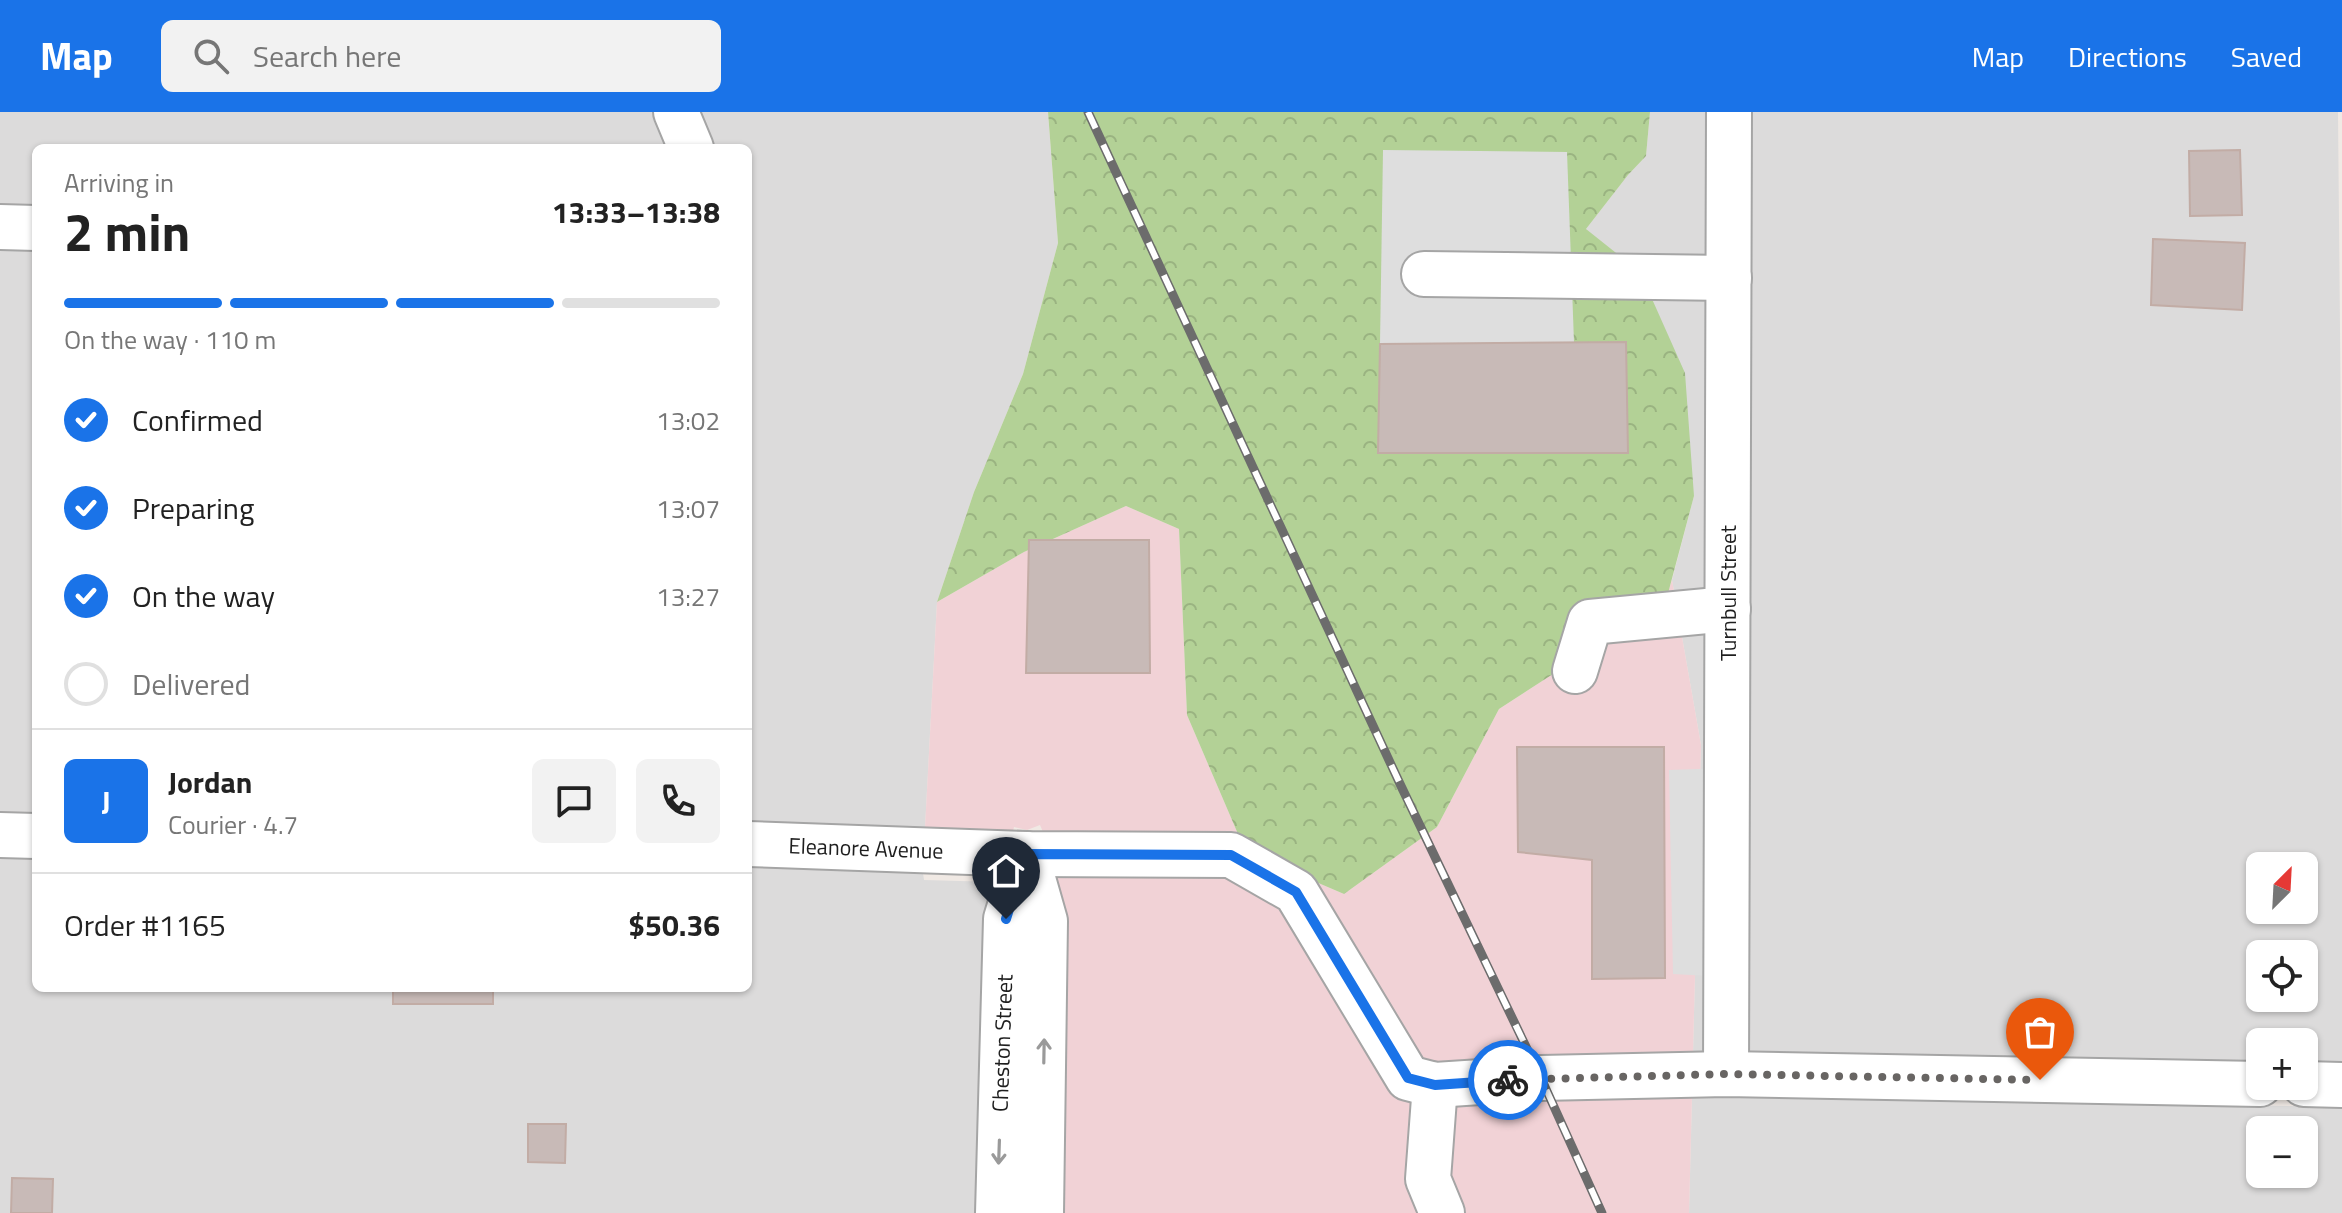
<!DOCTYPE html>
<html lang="en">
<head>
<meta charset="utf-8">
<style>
	body { margin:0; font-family:"Titillium Web",sans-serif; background:#f2f2f2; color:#222; height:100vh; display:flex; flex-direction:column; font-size:30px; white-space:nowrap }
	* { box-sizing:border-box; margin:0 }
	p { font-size:26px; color:#767676 }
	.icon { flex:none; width:44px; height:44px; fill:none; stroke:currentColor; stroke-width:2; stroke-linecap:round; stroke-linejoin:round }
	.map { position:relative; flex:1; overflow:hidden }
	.panel { position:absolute; left:32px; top:32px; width:720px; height:848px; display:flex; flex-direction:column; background:#fff; border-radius:12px; box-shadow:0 2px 6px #0004 }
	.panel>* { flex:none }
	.needle { width:52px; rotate:24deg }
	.fabs { position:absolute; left:2246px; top:740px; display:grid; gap:16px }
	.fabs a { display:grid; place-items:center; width:72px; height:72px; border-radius:12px; background:#fff; box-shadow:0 2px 6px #0004; font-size:40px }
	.pin { position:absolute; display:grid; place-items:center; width:68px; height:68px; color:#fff; margin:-82px -34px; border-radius:50% 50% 50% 0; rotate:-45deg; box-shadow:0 0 8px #0007 }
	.pin .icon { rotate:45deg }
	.courier { position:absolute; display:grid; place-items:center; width:80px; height:80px; margin:-40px; border:6px solid #1a73e8; border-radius:50%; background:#fff; color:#222; box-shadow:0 2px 10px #0007 }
	.head em { font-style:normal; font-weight:700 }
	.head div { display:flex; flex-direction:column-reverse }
	.head { display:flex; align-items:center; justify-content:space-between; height:136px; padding:0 32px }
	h1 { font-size:52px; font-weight:700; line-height:60px }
	.bar { display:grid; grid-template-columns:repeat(4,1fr); gap:12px 8px; align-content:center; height:96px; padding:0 32px }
	.bar i { height:10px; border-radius:6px; background:#e0e0e0 }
	.bar .active { background:#1a73e8 }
	.bar p { grid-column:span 4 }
	.line { display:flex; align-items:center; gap:20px; padding:0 32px; border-top:2px solid #e0e0e0 }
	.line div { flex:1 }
	.round { display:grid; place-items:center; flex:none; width:84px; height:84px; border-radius:12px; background:#f2f2f2 }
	ol { padding:0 32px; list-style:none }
	li { display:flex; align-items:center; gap:24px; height:88px }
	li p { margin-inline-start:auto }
	li .icon { padding:8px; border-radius:50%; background:#1a73e8; color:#fff; stroke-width:4 }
	li:last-child { color:#767676 }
	li i { width:44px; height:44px; border:4px solid #e0e0e0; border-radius:50% }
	header { display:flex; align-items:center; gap:48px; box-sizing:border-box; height:112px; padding:0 40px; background:#1a73e8; color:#fff }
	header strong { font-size:38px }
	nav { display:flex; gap:44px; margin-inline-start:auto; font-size:28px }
	.search { width:560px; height:72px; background:#f2f2f2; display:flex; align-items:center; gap:20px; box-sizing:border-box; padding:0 28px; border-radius:12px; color:#767676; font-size:30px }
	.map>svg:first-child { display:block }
	.residential { fill:#dcdbdb; fill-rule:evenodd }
	.commercial { fill:#f1d2d6 }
	.forest { fill:url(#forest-crowns) }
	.parking { fill:#dedede }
	.building { fill:#c8bab7; stroke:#c2aca5; stroke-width:2 }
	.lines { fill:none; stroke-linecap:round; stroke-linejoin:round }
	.minor-casing { stroke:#a5a5a5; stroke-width:48 }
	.minor { stroke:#fff; stroke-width:44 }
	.rail-casing { stroke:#6c6c6c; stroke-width:9 }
	.rail { stroke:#fff; stroke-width:6; stroke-dasharray:18; stroke-linecap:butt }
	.oneway { stroke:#9a9a9a }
	.done { stroke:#686563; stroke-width:8; stroke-dasharray:0 14.4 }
	.route { stroke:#1a73e8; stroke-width:10 }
	.labels { text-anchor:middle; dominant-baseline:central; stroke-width:7; stroke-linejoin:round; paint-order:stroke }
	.street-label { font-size:22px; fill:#1e1e1e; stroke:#fff }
</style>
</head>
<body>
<header>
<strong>Map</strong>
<div class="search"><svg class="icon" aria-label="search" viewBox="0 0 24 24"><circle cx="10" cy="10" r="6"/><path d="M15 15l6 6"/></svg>Search here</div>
<nav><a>Map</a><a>Directions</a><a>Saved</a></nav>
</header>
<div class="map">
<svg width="2342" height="1101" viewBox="0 0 2342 1101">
	<defs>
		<pattern id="forest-crowns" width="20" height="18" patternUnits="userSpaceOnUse" patternTransform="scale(2)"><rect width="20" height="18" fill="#b3d196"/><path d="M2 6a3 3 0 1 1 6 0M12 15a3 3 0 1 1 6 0" fill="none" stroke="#9ab381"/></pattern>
	</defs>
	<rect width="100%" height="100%" fill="#f0e9e4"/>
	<g class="residential">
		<path d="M0,0H652L669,36H36V93H0Z"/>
		<path d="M700,0H1048L1058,131L1023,262L974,380L937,490L925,716L748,710V36H711L710,22Z"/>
		<path d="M1650,0H1708L1705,940H1693L1701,633L1672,468L1694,384L1586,117L1628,63L1646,44Z"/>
		<path d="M1750,0H2338L2342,436V950L2304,949V930H2260V949L1747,940ZM2260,754H2304V798H2260ZM2260,842H2304V886H2260Z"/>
		<rect x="0" y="138" width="36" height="563"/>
		<path d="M0,746H36V876H748V755L923,761L924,768L996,770L977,1101H0Z"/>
		<path d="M1692,984L2342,995V1101H1689ZM2260,1018H2304V1062H2260Z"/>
	</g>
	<g class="commercial">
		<path d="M1126,394L1179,417L1187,603L1238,722L1043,720L1040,713L1027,718L1014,715L1013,719L925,716L937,490L1024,440Z"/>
		<path d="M1672,468L1701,633L1693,940L1542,943L1438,950L1421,946L1316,770L1344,782L1437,715L1499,597L1665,489Z"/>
		<path d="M1055,764L1224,765L1281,798L1390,980L1402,988L1434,994L1539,988L1692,984L1689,1101H1062Z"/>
	</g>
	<path class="forest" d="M1048,0H1650L1646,44L1628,63L1586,117L1640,160L1685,261L1694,384L1666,489L1499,597L1437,715L1344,782L1316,770L1307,760L1238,722L1187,603L1179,417L1126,394L1024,440L937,490L974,380L1023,262L1058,131Z"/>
	<g class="parking">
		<path d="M1383,38L1567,40L1574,230L1380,232Z"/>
		<path d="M1727,656V865L1673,862L1669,658Z"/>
	</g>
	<g class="building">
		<path d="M2240,38L2242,103L2190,104L2189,39Z"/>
		<path d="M2153,127L2245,131L2242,198L2151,193Z"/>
		<path d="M1626,230L1628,341H1378L1380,232Z"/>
		<path d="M1029,428H1149L1150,561H1026Z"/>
		<path d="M1517,635H1664L1665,866L1592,867V748L1518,740Z"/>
		<rect x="393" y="876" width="100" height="16"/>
		<path d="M528,1012H566L565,1051L528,1050Z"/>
		<path d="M12,1066L53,1067L52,1101H11Z"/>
	</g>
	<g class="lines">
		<g class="minor-casing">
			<g id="minor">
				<path d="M676,0L691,36"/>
				<path d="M0,115L36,116"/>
				<path d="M1424,162L1729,166"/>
				<path d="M1575,559L1590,510L1728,497"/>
				<path d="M0,723L36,724"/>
				<path d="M748,732L1026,742L1231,743L1296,780L1408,966L1435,973L1541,966L1726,962L2260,972"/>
				<path d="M1026,742L1045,809L1041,1101"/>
				<path d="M1726,962L1729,0"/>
				<path d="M2304,972L2342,973"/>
				<path d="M1435,973L1428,1067L1442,1101"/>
				<path d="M998,1101L1006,807L1026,742"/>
			</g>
		</g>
		<use href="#minor" class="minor"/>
		<g class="rail-casing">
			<path id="rail" d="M1088,0L1401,674L1541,966L1602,1101"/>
		</g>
		<use href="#rail" class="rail"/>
	</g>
	<defs><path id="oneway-shaft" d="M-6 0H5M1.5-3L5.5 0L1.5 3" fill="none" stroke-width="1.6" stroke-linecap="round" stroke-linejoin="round" transform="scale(2)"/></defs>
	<g class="oneway">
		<use href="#oneway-shaft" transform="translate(1044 939) rotate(-89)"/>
		<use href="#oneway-shaft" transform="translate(999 1040) rotate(92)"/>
	</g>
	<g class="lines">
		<path class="done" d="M1508,968L1726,962L2040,968"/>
		<path class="route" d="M1006,807L1026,742L1231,743L1296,780L1408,966L1435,973L1508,968"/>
	</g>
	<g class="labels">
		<g class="street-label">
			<text transform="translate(1728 481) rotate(-90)">Turnbull Street</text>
			<text transform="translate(866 736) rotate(2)">Eleanore Avenue</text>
			<text transform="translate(1002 931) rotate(-88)">Cheston Street</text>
		</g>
	</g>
</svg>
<div class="fabs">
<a><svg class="needle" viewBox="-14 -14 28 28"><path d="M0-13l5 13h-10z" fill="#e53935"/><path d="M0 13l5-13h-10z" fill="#767676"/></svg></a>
<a><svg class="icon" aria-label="locate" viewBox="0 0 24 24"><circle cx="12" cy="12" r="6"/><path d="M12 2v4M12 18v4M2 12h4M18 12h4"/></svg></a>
<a>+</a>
<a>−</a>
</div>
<div class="pin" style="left:2040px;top:968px;background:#ea580c"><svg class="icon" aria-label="bag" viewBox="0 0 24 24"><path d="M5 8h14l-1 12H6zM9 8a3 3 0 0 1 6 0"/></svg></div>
<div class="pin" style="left:1006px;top:807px;background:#1f2937"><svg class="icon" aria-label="home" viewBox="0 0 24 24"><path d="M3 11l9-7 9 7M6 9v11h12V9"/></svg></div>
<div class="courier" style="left:1508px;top:968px"><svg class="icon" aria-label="bike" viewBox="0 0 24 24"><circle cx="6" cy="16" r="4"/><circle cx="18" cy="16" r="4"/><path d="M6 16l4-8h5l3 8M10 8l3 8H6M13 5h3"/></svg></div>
<section class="panel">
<div class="head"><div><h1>2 min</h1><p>Arriving in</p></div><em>13:33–13:38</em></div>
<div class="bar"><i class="active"></i><i class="active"></i><i class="active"></i><i></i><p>On the way · 110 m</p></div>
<ol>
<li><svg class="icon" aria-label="check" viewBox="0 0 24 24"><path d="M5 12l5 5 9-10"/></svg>Confirmed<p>13:02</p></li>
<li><svg class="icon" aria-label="check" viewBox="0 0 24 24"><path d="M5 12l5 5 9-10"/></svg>Preparing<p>13:07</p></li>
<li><svg class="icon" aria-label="check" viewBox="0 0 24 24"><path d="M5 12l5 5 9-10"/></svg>On the way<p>13:27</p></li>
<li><i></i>Delivered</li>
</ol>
<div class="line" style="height:144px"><b class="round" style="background:#1a73e8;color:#fff">J</b><div><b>Jordan</b><p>Courier · 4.7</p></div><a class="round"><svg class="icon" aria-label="chat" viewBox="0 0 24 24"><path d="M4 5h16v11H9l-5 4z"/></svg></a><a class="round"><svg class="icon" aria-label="phone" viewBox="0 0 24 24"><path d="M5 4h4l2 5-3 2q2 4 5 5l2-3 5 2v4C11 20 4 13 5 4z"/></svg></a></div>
<div class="line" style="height:104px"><div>Order #1165</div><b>$50.36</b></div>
</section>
</div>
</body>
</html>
